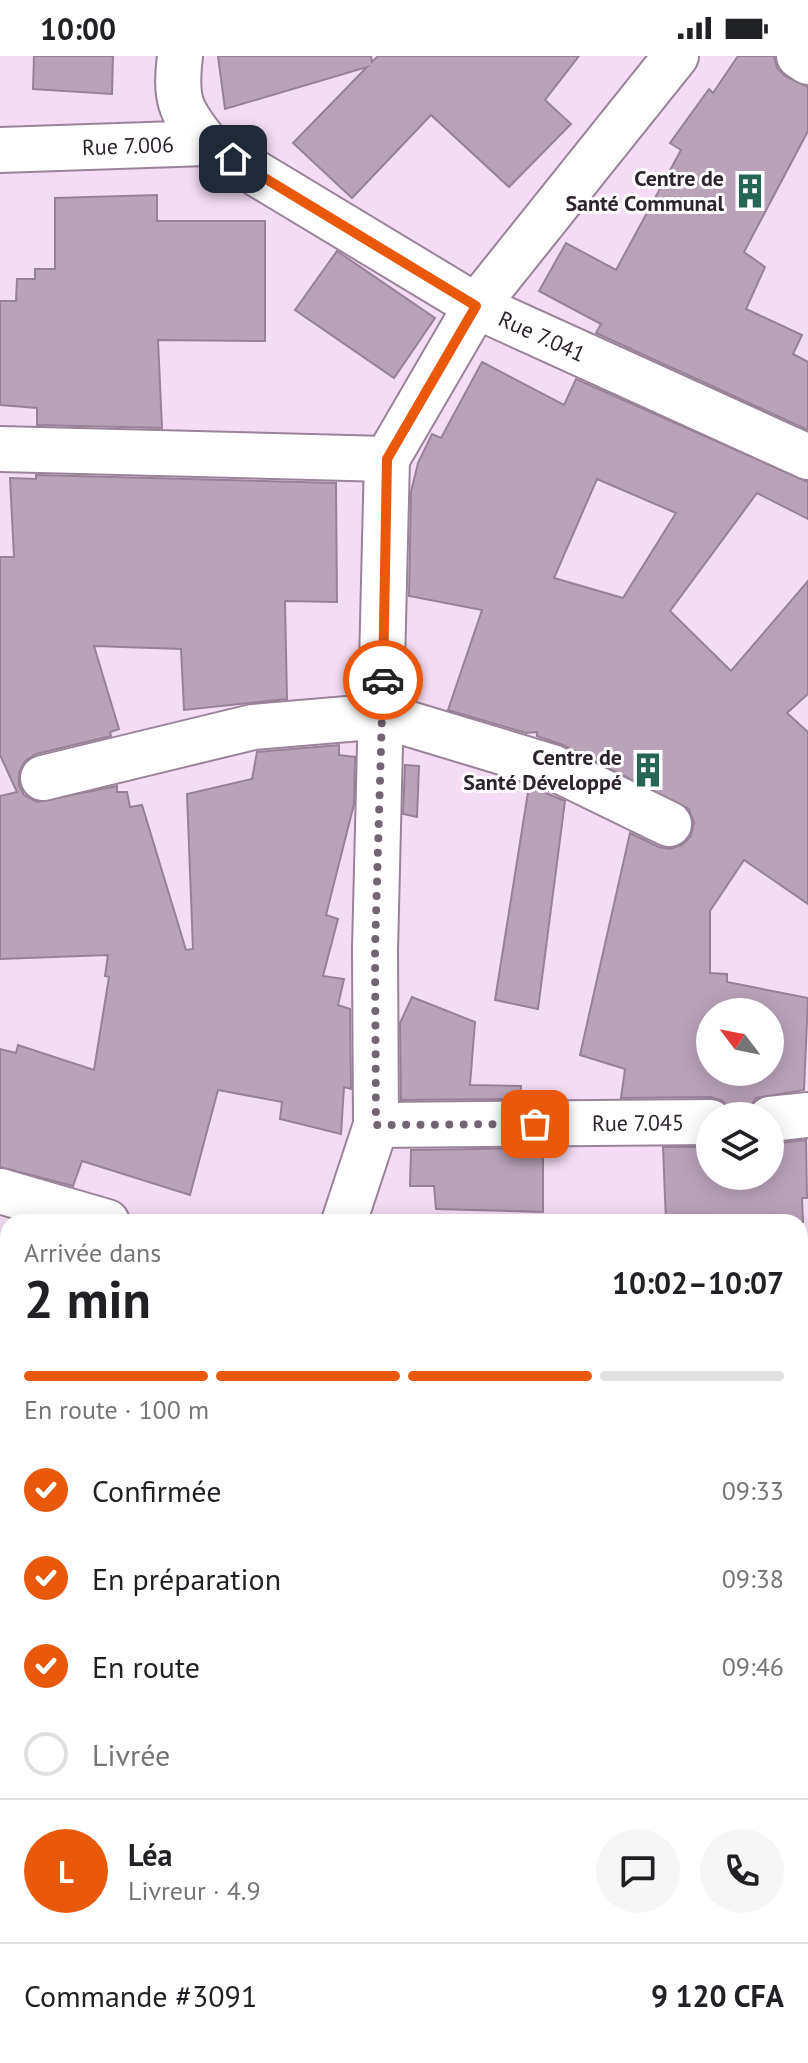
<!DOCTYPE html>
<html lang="fr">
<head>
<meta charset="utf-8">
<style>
	body { margin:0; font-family:"PT Sans",sans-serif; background:#f6f6f6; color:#202124; height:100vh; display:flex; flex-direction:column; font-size:30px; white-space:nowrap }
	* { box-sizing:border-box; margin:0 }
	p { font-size:26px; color:#757577 }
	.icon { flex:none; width:44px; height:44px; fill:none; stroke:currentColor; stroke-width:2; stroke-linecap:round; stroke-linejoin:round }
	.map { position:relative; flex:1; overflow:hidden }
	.sheet { position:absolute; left:0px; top:1158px; width:808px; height:850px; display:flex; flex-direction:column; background:#fff; border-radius:24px 24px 0 0; box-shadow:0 4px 20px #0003 }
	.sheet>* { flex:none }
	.needle { width:52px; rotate:302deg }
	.tools { position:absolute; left:696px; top:942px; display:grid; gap:16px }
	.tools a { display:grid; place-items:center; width:88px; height:88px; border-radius:50%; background:#fff; box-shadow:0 4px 20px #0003; font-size:40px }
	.pin { position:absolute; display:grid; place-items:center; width:68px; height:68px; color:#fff; margin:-34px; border-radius:16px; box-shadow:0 4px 12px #0006 }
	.courier { position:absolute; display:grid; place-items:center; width:80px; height:80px; margin:-40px; border:6px solid #ea580c; border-radius:50%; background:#fff; color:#222; box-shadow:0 2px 10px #0007 }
	.summary em { font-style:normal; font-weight:800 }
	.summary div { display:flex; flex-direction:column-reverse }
	.summary { display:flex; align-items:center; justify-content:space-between; height:136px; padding:0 24px }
	h1 { font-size:52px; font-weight:800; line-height:60px }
	.bar { display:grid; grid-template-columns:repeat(4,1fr); gap:12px 8px; align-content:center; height:96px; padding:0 24px }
	.bar i { height:10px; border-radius:6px; background:#e0e0e0 }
	.bar .on { background:#ea580c }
	.bar p { grid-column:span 4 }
	.line { display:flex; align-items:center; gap:20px; padding:0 24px; border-top:2px solid #e0e0e0 }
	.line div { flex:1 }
	.round { display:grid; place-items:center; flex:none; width:84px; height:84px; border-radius:42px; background:#f6f6f6 }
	ol { padding:0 24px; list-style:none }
	li { display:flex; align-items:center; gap:24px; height:88px }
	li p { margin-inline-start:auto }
	li .icon { padding:8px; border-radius:50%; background:#ea580c; color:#fff; stroke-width:4 }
	li:last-child { color:#757577 }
	li i { width:44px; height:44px; border:4px solid #e0e0e0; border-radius:50% }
	.status { display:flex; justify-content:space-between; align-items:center; height:56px; padding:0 40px; background:#fff; direction:ltr }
	.status svg { height:22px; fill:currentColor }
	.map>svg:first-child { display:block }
	.built { fill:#eed1ee }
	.building { fill:#b9a3b9; stroke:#978197; stroke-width:2; fill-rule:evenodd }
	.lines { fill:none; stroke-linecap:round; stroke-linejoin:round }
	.street-casing { stroke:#988398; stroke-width:48 }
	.street { stroke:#fff; stroke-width:44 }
	.done { stroke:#726472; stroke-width:8; stroke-dasharray:0 14.4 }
	.route { stroke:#ea580c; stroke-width:10 }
	.labels { text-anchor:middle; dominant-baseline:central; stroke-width:6; stroke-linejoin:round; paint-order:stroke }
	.street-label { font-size:22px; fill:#2c232c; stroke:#fff }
	.poi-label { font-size:22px; font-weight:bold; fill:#2c232c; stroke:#fff; text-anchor:end }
</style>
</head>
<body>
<div class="status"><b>10:00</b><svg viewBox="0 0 49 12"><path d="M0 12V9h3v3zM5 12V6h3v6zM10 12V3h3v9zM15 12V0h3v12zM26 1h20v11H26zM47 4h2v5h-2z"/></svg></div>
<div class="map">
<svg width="808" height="2007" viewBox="0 0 808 2007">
	<rect width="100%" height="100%" fill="#f4ddf4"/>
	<path class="built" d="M407,2000H538V2007H418Z"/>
	<g class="building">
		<path d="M34,0H113L112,38L33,33Z"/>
		<path d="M218,0H371L372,6L378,0H579L545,44L571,68L509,131L431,59L352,142L293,87L367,11L225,53Z"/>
		<path d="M738,0H774L777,12L785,20L808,31V75L744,196L765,211L746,253L802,279L793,298L808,306V374L596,277L601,268L539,235L566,187L616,214L681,94L670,87L709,33L713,37Z"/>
		<path d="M157,139V165H265V285L158,284L162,372L37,369V352L0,349V245H16L17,223H35V213H55V142Z"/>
		<path d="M337,195L435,262L394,322L295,254Z"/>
		<path d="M482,306L564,349L576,323L808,426V463L757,437L670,555L731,615L808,525V638L787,657L808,676V848L744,804L710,855V917L727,918V926L808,942L804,1034L756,1042L746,1060H734L723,1045L711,1041L621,1042L625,1013L580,999L630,777L659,791L670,793L682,789L691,780L694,767L689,753L563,689L537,680V676L526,677L448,654L482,554L409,540L411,436L418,407L432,378L441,382ZM597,423L676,457L623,542L554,522ZM710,956H770V1016H710Z"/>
		<path d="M36,419L336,427L337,546L285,545L287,643L184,654L181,593L94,590L119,673L110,676L111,680L36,698L25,705L19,716V729L24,739L37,746L117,730V736H127L130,751L142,749L186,894L193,893L187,738L252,723L257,696L339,689V699L355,701L354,748L326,859L338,863L323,920L344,923L338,949L350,953L351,1033L344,1031L341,1078L280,1063L282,1046L218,1034L190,1139L82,1105L73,1130L0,1111V993L16,997L18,989L94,1014L109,921L105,920L108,899L0,903V740L17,736L0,699V501H14L10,422L36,423Z"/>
		<path d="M405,709L419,710L417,761L403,758Z"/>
		<path d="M529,730L565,745L538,953L495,944Z"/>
		<path d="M412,941L475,966L470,1029L521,1030L520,1043L401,1044L400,967Z"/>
		<path d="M806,1084L807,1142H802L803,1166H666L663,1091H710V1120H770V1088Z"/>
		<path d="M543,1092V1156L436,1153L434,1130H410L411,1094Z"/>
	</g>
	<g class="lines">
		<g class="street-casing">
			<g id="street">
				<path d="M799,0L808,6"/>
				<path id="s1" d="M206,87L476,250L808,401"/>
				<path id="s2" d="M0,94L206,87C179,54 175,43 180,0"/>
				<path d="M0,393L387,403"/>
				<path d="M43,722L253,671L383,660L552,711L669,768"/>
				<path d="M770,1063L808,1059"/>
				<path id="s3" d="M376,1069L710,1066"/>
				<path d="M0,1135L107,1166"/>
				<path d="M344,1166L376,1069L375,894L387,403L476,250L676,0"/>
				<path d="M0,1426L8,1428"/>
				<path d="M0,1865L8,1867"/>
				<path d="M159,2000L160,2007"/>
				<path d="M539,2000V2007"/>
			</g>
		</g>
		<use href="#street" class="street"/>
	</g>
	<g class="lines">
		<path class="done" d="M383,624L375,894L376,1069L535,1068"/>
		<path class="route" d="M233,103L476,250L387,403L383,624"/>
	</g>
	<defs>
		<g id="building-bare" transform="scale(2.76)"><path d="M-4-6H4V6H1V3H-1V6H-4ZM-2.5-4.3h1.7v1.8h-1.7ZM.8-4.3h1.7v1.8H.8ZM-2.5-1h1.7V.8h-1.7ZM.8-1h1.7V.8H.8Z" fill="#256553" stroke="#fff" stroke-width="2.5" paint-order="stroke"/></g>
	</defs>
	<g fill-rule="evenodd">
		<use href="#building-bare" x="750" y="135"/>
		<use href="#building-bare" x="648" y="714"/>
	</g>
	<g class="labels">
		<g class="street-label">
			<text stroke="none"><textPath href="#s2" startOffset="128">Rue 7.006</textPath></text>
			<text stroke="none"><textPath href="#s1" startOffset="388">Rue 7.041</textPath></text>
			<text stroke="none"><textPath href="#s3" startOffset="262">Rue 7.045</textPath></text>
		</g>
		<g class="poi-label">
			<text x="724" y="122">Centre de<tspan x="724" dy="25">Santé Communal</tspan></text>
			<text x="622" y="701">Centre de<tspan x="622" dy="25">Santé Développé</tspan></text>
		</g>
	</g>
</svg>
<div class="tools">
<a><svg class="needle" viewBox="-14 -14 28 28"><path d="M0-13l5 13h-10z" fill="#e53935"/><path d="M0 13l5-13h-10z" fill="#757577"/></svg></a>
<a><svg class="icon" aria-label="layers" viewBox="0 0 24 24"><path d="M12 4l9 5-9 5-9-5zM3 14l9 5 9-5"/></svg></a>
</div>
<div class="pin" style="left:535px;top:1068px;background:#ea580c"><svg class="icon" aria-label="bag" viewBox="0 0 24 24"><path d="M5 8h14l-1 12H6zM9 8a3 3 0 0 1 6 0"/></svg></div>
<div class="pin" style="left:233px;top:103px;background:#1f2937"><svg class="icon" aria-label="home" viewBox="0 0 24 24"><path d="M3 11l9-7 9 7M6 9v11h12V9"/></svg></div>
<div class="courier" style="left:383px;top:624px"><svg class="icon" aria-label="car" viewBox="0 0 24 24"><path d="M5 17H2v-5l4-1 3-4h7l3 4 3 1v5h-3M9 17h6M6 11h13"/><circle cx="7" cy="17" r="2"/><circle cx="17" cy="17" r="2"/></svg></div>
<section class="sheet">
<div class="summary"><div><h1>2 min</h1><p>Arrivée dans</p></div><em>10:02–10:07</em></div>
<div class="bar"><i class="on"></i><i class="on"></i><i class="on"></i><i></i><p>En route · 100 m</p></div>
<ol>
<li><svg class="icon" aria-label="check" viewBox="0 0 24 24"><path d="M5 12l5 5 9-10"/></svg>Confirmée<p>09:33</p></li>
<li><svg class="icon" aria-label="check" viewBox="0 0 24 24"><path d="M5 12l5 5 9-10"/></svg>En préparation<p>09:38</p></li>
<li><svg class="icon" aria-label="check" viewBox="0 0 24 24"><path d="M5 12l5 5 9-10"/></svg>En route<p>09:46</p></li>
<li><i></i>Livrée</li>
</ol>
<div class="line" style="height:144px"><b class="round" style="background:#ea580c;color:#fff">L</b><div><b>Léa</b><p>Livreur · 4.9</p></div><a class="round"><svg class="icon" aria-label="chat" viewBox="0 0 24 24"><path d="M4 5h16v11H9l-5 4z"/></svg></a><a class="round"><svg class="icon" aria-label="phone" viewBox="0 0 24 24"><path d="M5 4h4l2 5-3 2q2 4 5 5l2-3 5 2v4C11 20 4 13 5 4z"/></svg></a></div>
<div class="line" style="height:104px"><div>Commande #3091</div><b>9 120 CFA</b></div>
</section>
</div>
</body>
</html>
